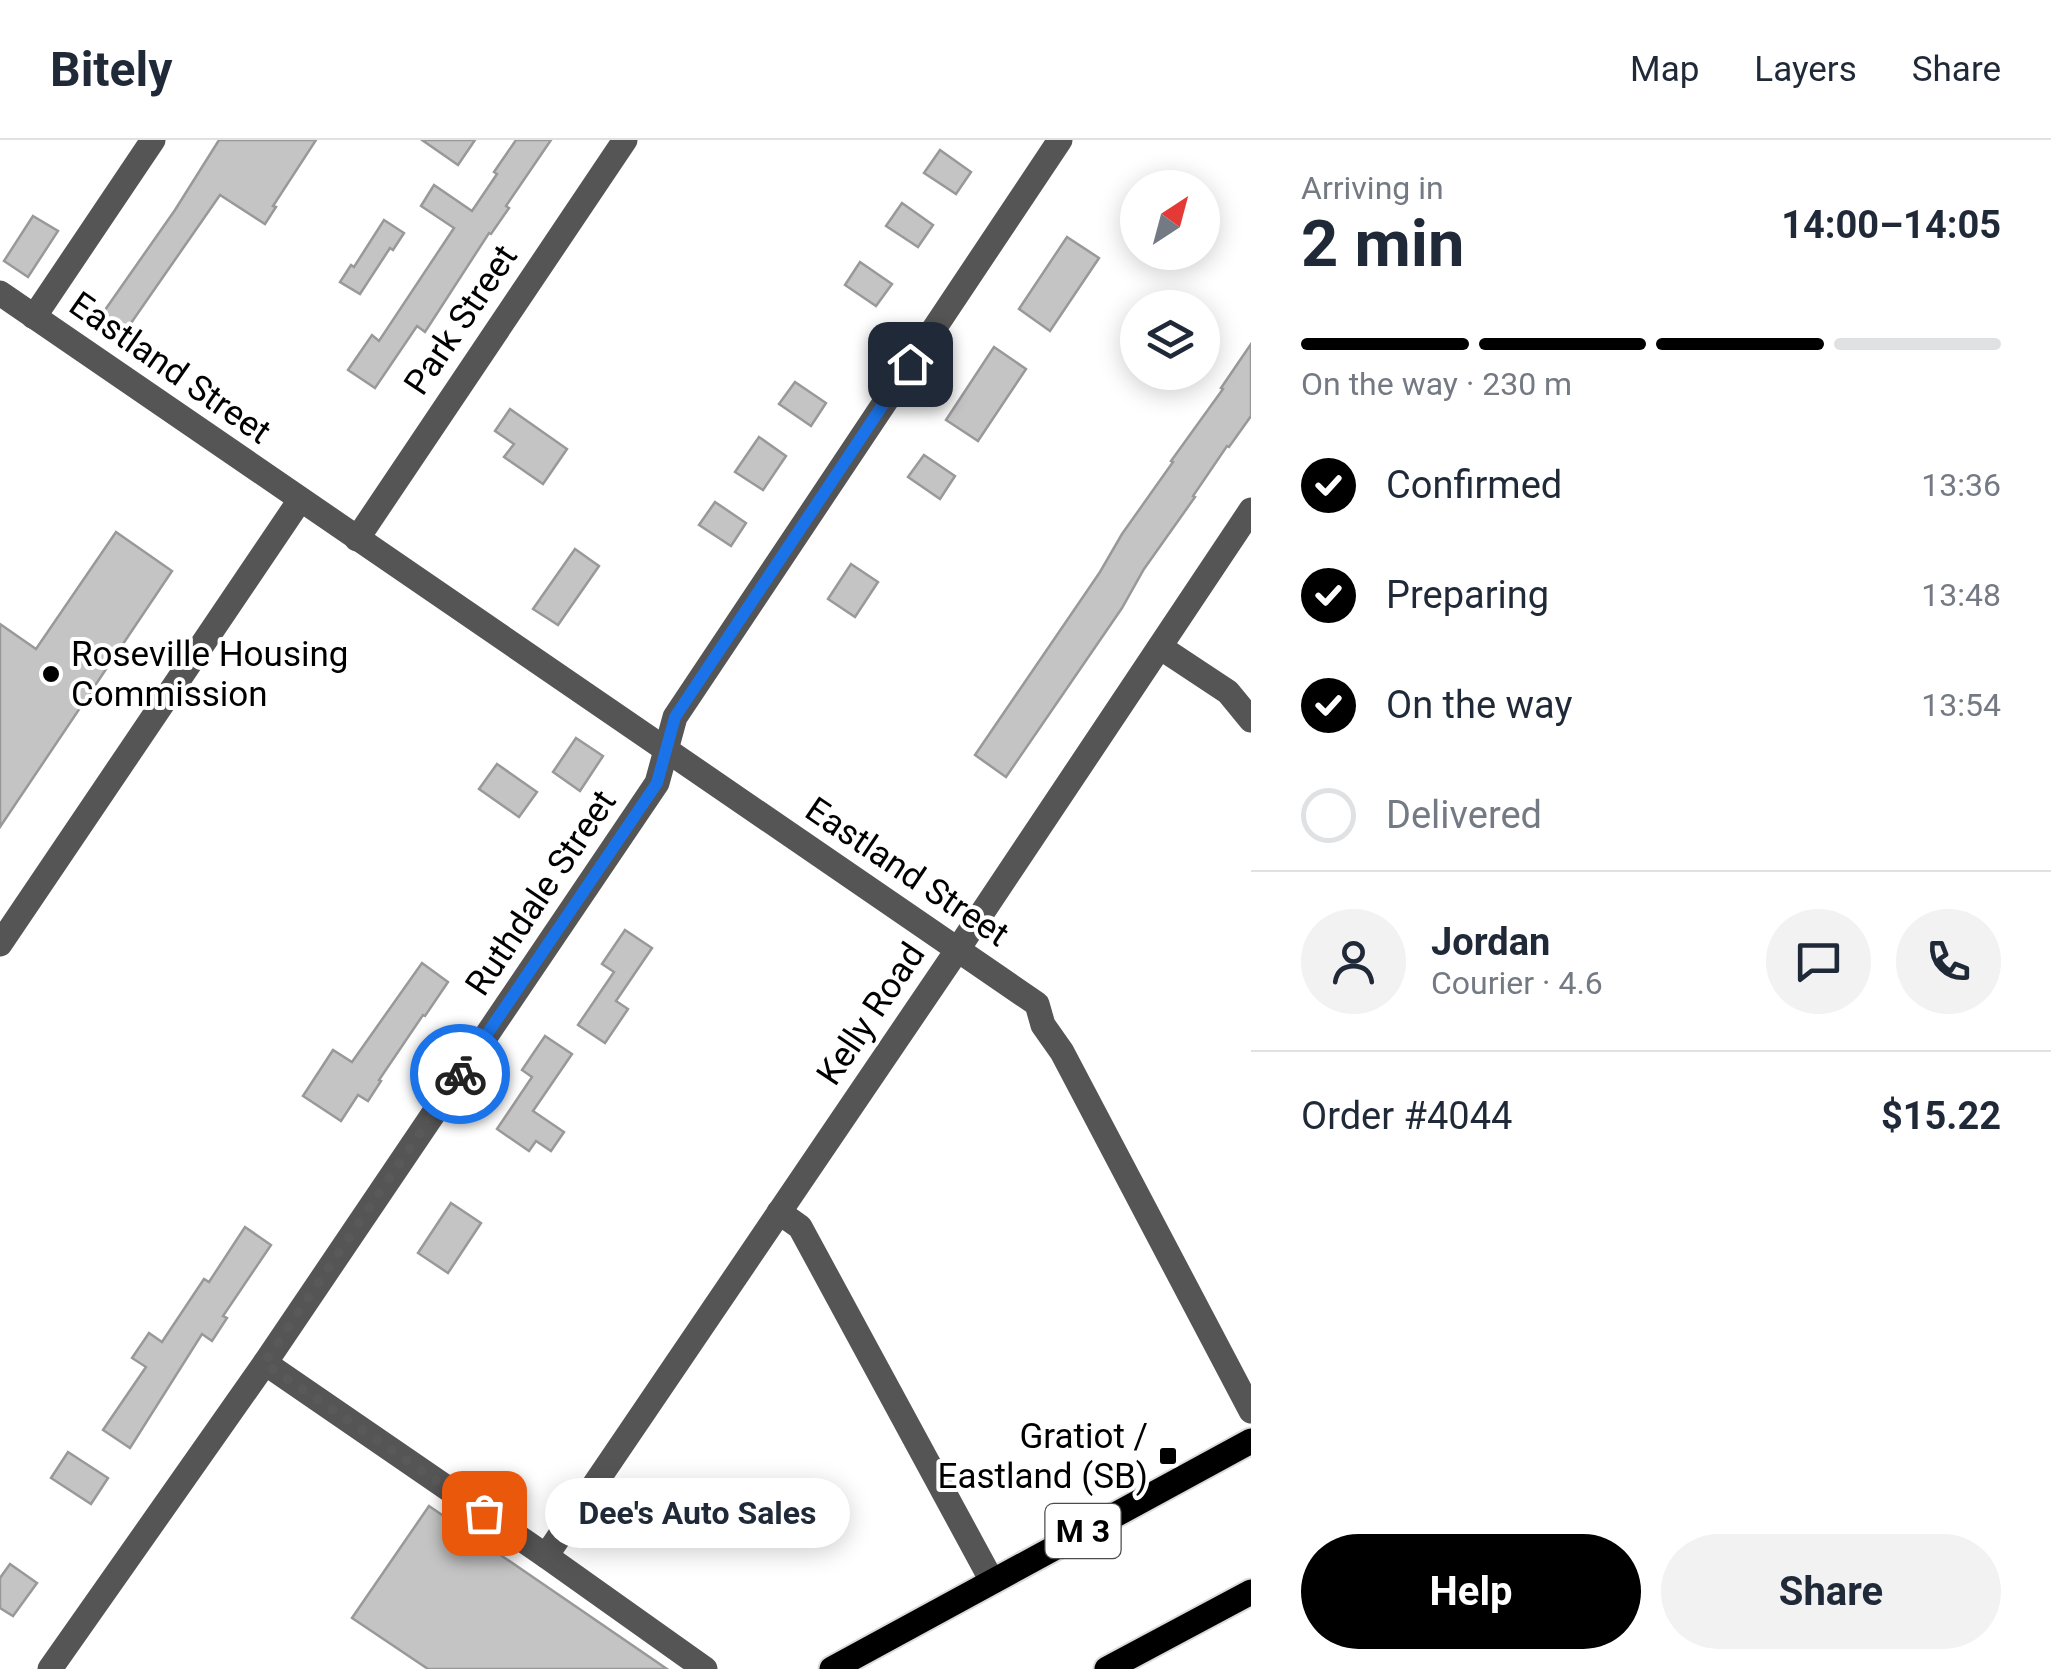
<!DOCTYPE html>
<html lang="en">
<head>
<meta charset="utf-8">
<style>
	body { margin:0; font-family:Roboto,sans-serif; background:#f2f2f3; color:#1f2937; height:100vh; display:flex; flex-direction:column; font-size:38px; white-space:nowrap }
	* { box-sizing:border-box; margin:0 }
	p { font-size:32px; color:#747a83 }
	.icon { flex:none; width:55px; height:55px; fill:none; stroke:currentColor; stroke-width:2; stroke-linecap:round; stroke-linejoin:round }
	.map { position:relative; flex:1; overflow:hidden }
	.drawer { display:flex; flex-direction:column; background:#fff; width:800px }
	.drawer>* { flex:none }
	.needle { width:65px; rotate:36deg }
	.tools { position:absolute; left:1120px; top:30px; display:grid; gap:20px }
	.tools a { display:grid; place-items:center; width:100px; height:100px; border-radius:50%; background:#fff; box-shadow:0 5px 25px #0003; font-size:50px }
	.pin { position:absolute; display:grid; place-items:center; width:85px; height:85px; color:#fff; margin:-42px; border-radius:20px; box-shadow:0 5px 15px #0006 }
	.courier { position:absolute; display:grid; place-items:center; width:100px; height:100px; margin:-50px; border:8px solid #1a73e8; border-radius:50%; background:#fff; color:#222; box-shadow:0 2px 12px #0007 }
	.bubble { position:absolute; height:70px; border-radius:35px; background:#fff; box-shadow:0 5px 25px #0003; font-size:32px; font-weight:700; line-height:70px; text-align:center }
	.overview em { font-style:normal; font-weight:700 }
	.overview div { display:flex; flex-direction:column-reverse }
	.overview { display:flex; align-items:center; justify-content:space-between; height:170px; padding:0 50px }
	h1 { font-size:65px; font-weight:700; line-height:75px }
	.bar { display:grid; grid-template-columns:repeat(4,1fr); gap:15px 10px; align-content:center; height:120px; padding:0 50px }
	.bar i { height:12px; border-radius:8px; background:#e0e1e3 }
	.bar .active { background:#000 }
	.bar p { grid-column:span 4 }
	.line { display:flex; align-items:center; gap:25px; padding:0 50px; border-top:2px solid #e0e1e3 }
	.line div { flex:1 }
	.round { display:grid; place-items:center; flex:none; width:105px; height:105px; border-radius:52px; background:#f2f2f3 }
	ol { padding:0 50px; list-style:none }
	li { display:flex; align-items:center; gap:30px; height:110px }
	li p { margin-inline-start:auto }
	li .icon { padding:10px; border-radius:50%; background:#000; color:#fff; stroke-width:4 }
	li:last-child { color:#747a83 }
	li i { width:55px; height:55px; border:5px solid #e0e1e3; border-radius:50% }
	.button { display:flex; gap:20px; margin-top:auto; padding:20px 50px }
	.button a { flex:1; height:115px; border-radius:60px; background:#000; color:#fff; font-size:40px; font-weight:700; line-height:115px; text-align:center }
	.button a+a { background:#f2f2f3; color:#1f2937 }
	header { display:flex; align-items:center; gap:60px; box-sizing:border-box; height:140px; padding:0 50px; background:#fff; border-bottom:2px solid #e0e1e3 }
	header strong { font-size:48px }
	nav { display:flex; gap:55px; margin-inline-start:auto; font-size:35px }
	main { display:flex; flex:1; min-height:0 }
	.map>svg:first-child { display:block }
	.building { fill:#c4c4c4; stroke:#999; stroke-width:2.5 }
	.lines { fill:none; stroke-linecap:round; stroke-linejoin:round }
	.major-casing { stroke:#dbdbdb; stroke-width:29 }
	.minor { stroke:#555; stroke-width:25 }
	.major { stroke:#000; stroke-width:25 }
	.done { stroke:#595959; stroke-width:10; stroke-dasharray:0 18 }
	.route { stroke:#1a73e8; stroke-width:12 }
	.poi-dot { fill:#000; stroke:#fff; stroke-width:4 }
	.labels { text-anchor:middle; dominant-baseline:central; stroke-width:8; stroke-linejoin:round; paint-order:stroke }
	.shield { fill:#fff; stroke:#4c4c4c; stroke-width:2.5 }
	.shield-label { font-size:32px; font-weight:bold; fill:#000 }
	.street-label { font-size:35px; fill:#000; stroke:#fff }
	.poi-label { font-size:35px; fill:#000; stroke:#fff; text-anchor:start }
</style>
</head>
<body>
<header>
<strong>Bitely</strong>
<nav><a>Map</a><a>Layers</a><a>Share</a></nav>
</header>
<main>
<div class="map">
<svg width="1251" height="1529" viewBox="0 0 1251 1529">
	<rect width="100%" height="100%" fill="#fff"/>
	<g class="building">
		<path d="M219,0H316L273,66L276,67L265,84L220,55L122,196L98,180L175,70Z"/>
		<path d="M422,0H475L458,25Z"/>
		<path d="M516,0H551L506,66L509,68L491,94L489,93L425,192L417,186L375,248L348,230L372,195L379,201L454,88L421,66L434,45L472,71L497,34L494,32Z"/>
		<path d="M940,10L971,32L956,54L924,33Z"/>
		<path d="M902,63L933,85L918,107L886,86Z"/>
		<path d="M33,76L58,91L28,137L4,121Z"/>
		<path d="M384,80L404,93L393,110L390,108L360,154L340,142L351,125L354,127Z"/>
		<path d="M1067,97L1099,118L1050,191L1019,169Z"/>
		<path d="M860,122L892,144L876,166L845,145Z"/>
		<path d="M1251,204V276L1229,307L1227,306L1193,356L1195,357L1144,429L1122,468L1006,637L975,615L1100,432L1122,394L1173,322L1171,321L1223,249L1221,248Z"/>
		<path d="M994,207L1026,229L978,301L946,280Z"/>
		<path d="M795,242L826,263L811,286L779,264Z"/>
		<path d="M510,269L567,309L543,344L504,317L514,304L495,291Z"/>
		<path d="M759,297L786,316L763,350L735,332Z"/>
		<path d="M924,315L955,336L940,359L908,337Z"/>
		<path d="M715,362L746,383L731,406L699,385Z"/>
		<path d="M116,392L172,431L0,687V484L36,509Z"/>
		<path d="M575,409L599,426L558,485L533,469Z"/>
		<path d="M851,424L878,442L855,477L828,459Z"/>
		<path d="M576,598L603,616L580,651L553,632Z"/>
		<path d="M497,624L537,652L519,677L479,649Z"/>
		<path d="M625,790L652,808L616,861L628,869L605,903L578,885L614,832L602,824Z"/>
		<path d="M422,823L448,842L425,876L423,875L379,940L381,941L368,961L358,955L341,981L303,956L333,910L352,922Z"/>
		<path d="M545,896L572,914L533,971L564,992L551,1011L536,1001L529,1011L497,989L532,937L522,930Z"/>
		<path d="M451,1063L481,1083L448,1133L418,1113Z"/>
		<path d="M245,1087L271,1105L223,1176L227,1178L212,1201L202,1194L130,1308L103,1290L146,1227L132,1218L149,1193L162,1202L204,1139L209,1142Z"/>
		<path d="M68,1312L108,1338L91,1364L51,1338Z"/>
		<path d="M429,1366L667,1529H428L352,1478Z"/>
		<path d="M10,1424L37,1443L13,1476L0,1468V1438Z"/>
	</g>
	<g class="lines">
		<g class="major-casing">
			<g id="major">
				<path d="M832,1529L1251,1301"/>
				<path d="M1107,1529L1251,1452"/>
			</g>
		</g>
		<g class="minor">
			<path d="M0,153L1037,864L1043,885L1062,912L1251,1271"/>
			<path d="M34,177L153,0"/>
			<path d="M357,399L625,0"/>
			<path d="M1160,507L1228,552L1251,580"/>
			<path d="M0,804L300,360"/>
			<path d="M779,1072L800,1087L992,1441"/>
			<path d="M265,1223L546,1416L705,1529"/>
			<path d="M546,1416L958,809L1251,370"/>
			<path d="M50,1529L265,1223L657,643L675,577L1060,0"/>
		</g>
		<use href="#major" class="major"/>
	</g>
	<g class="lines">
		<path class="done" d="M460,934L264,1223L484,1373"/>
		<path class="route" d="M460,934L657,643L675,577L910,224"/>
	</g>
	<g class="poi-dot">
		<circle cx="51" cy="534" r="10"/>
		<rect x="1158" y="1306" width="20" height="20" rx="5"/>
	</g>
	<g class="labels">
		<rect class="shield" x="1045.5" y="1364" width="75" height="54" rx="8"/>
		<g class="shield-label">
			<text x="1083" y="1391">M 3</text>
		</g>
		<g class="street-label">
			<text transform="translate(461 180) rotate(-56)">Park Street</text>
			<text transform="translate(170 228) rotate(35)">Eastland Street</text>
			<text transform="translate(907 732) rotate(34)">Eastland Street</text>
			<text transform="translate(541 753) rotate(-56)">Ruthdale Street</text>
			<text transform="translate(871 874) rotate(-56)">Kelly Road</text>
		</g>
		<g class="poi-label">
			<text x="71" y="514">Roseville Housing<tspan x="71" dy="40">Commission</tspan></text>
			<text x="1148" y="1296" text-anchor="end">Gratiot /<tspan x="1148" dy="40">Eastland (SB)</tspan></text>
		</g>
	</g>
</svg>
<div class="tools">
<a><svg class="needle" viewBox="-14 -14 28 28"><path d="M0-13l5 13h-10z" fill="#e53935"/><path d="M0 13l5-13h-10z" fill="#747a83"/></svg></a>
<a><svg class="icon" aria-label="layers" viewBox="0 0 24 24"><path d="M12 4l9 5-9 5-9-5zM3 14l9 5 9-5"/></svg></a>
</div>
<div class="pin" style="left:484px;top:1373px;background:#ea580c"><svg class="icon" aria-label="bag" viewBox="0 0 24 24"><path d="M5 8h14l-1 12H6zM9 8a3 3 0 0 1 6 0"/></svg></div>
<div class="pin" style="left:910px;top:224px;background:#1f2937"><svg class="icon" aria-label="home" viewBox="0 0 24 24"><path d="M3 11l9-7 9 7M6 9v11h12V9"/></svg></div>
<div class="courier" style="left:460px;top:934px"><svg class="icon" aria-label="bike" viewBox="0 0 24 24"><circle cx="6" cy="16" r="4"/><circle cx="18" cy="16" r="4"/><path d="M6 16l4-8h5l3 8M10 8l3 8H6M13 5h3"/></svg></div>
<div class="bubble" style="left:545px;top:1338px;width:305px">Dee's Auto Sales</div>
</div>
<section class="drawer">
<div class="overview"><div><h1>2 min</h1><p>Arriving in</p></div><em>14:00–14:05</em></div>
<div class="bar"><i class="active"></i><i class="active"></i><i class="active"></i><i></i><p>On the way · 230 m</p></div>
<ol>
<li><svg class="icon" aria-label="check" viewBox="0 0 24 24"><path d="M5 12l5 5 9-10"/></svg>Confirmed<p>13:36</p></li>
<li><svg class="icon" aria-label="check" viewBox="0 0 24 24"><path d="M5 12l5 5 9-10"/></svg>Preparing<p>13:48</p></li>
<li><svg class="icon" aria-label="check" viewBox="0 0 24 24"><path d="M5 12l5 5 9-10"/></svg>On the way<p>13:54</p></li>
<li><i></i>Delivered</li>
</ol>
<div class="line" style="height:180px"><a class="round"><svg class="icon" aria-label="person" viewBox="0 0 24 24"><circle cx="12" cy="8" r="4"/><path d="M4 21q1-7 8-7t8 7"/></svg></a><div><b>Jordan</b><p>Courier · 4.6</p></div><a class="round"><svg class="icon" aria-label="chat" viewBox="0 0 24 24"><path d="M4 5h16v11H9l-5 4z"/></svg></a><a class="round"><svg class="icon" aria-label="phone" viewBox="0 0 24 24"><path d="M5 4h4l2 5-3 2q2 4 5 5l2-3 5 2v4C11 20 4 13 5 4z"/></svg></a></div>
<div class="line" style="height:130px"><div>Order #4044</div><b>$15.22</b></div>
<div class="button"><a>Help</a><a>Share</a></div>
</section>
</main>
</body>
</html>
